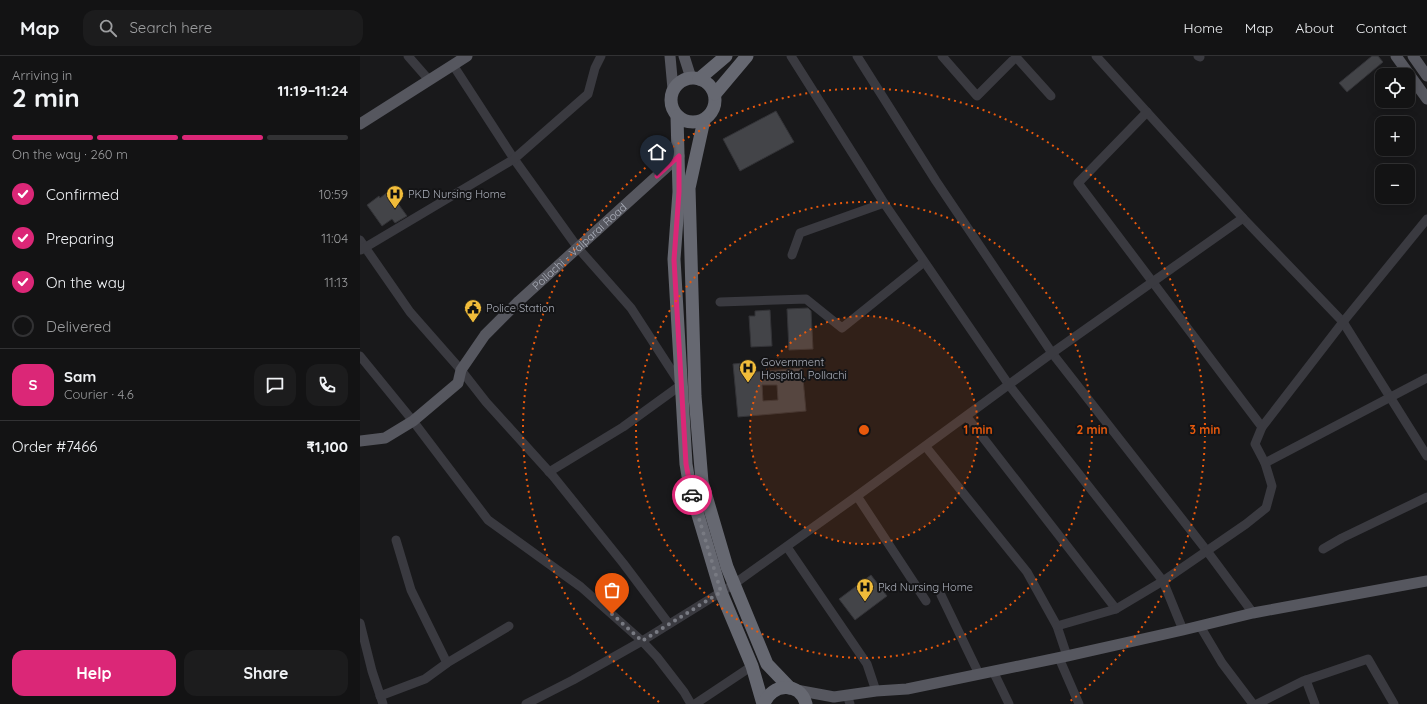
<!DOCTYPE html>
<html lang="en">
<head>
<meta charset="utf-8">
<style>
	body { margin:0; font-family:Quicksand,sans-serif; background:#1c1c1d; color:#f1f3f6; height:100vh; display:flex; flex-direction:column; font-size:15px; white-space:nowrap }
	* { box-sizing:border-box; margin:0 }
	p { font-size:13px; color:#9d9ea0 }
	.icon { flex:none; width:22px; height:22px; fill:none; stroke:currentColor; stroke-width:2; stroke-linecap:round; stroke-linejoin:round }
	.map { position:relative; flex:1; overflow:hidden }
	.drawer { display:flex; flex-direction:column; background:#131314; width:360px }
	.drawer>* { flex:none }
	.buttons { position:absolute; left:1015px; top:12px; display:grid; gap:8px }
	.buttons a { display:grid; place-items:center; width:40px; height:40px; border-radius:8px; background:#131314; box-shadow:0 2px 10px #0003,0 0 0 1px #323234; font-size:20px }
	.pin { position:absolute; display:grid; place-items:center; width:34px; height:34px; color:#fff; margin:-41px -17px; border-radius:50% 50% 50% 0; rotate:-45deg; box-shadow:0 0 4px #0007 }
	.pin .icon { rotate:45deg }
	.courier { position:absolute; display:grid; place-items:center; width:40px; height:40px; margin:-20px; border:3px solid #db2777; border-radius:50%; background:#fff; color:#222; box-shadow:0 1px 5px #0007 }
	.head em { font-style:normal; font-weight:700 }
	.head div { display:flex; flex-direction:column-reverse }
	.head { display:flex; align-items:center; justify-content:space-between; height:68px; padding:0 12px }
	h1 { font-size:26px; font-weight:700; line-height:30px }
	.bar { display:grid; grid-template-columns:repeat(4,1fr); gap:6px 4px; align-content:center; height:48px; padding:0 12px }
	.bar i { height:5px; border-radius:3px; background:#323234 }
	.bar .active { background:#db2777 }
	.bar p { grid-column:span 4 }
	.line { display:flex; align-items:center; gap:10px; padding:0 12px; border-top:1px solid #323234 }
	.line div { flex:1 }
	.round { display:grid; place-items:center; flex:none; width:42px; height:42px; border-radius:12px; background:#1c1c1d }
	ol { padding:0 12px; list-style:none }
	li { display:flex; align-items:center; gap:12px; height:44px }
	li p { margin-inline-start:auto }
	li .icon { padding:4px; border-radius:50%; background:#db2777; color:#fff; stroke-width:4 }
	li:last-child { color:#9d9ea0 }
	li i { width:22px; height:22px; border:2px solid #323234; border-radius:50% }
	.button { display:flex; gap:8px; margin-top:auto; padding:8px 12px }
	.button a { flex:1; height:46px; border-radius:12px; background:#db2777; color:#fff; font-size:16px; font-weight:700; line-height:46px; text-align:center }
	.button a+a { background:#1c1c1d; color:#f1f3f6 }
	header { display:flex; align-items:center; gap:24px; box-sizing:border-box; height:56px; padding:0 20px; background:#131314; border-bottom:1px solid #323234 }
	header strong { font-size:19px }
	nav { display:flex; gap:22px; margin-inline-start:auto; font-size:14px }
	.search { width:280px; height:36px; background:#1c1c1d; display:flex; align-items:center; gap:10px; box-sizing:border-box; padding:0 14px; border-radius:12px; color:#9d9ea0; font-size:15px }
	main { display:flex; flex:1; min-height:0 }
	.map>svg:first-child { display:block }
	.building { fill:#434448; stroke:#333337; fill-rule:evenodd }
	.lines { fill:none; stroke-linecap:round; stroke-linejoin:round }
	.minor { stroke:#3a3a40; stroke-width:9 }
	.major { stroke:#56575f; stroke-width:11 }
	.highway { stroke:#666871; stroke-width:13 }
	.done { stroke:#787a82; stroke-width:4; stroke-dasharray:0 7.2 }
	.route { stroke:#db2777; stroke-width:5 }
	.ring { fill:none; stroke:#e8590c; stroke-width:2; stroke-dasharray:2 4 }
	.labels { text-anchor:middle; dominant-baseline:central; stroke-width:4; stroke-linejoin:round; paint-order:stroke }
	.poi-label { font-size:11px; fill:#abafba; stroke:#141416; text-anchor:start }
	.street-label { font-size:11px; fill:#abafba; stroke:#141416 }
	.centre { fill:#e8590c; stroke:#141416; stroke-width:2 }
	.ring-label { font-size:12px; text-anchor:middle; font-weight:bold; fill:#e8590c; stroke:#141416; stroke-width:4; stroke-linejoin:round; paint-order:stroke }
</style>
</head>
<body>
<header>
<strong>Map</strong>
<div class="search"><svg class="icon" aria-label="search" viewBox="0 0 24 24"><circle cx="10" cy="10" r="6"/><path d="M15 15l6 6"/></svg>Search here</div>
<nav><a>Home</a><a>Map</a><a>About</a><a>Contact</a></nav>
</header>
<main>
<section class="drawer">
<div class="head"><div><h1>2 min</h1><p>Arriving in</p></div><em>11:19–11:24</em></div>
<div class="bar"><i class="active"></i><i class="active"></i><i class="active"></i><i></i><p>On the way · 260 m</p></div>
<ol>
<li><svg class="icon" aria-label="check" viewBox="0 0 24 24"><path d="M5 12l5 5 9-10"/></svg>Confirmed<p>10:59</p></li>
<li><svg class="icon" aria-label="check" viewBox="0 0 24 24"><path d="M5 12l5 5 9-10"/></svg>Preparing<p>11:04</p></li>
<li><svg class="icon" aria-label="check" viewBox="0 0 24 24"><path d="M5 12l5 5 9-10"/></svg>On the way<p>11:13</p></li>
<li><i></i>Delivered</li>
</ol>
<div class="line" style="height:72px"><b class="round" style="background:#db2777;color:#fff">S</b><div><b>Sam</b><p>Courier · 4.6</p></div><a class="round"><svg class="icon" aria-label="chat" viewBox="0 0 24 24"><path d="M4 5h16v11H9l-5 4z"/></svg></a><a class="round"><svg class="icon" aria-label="phone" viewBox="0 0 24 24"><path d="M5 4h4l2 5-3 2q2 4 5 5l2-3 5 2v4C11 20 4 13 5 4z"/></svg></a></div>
<div class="line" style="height:52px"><div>Order #7466</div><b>₹1,100</b></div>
<div class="button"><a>Help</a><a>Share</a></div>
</section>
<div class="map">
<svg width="1067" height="648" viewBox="0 0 1067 648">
	<rect width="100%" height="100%" fill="#19191b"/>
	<g class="building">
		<path d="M1012,0H1018L1023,6L987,36L979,27Z"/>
		<path d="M416,55L434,86L380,115L363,83Z"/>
		<path d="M29,135L47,160L35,167L32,163L22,170L7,149L19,140L20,142Z"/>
		<path d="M448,252L451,255L453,293L429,294L427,253Z"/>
		<path d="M410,254L412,290L391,291L389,260H395V255Z"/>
		<path d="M394,306L395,316L442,312L446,355L378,361L373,308ZM402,329H417L418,344L403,345Z"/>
		<path d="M511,519L527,540L495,564L479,543Z"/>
	</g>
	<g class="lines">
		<g class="minor">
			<path d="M48,0L69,24"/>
			<path d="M431,0L524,147L649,329L803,525L823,574"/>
			<path d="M497,0L576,125L692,297L847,495L893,557"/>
			<path d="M582,0L617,40L656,1L655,0"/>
			<path d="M736,0L883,162L983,266L1067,400"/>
			<path d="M838,0L840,1"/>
			<path d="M656,1L691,40"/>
			<path d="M93,9L154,103L218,192L271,252L321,329L263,371L189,416"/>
			<path d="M787,56L718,127L902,371"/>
			<path d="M0,184L50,256L101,314L126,346L193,420L263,507L309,568"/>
			<path d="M1,194L154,103L228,38L235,12L241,0"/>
			<path d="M432,199L440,177L524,147"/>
			<path d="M360,246L446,243L482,272L564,206"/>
			<path d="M0,300L53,365L128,464L221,531L282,585L297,601L324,636L331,648"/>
			<path d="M607,361L756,553"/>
			<path d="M566,391L667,516L697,570L707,600"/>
			<path d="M905,407L1067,322"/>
			<path d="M497,440L566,545"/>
			<path d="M36,484L51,534L87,607"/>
			<path d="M427,491L507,608L516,635"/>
			<path d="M963,493L982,482L1067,441"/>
			<path d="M581,539L619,618"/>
			<path d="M0,567L12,615L23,648"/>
			<path d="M697,570L756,553L803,525L886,468L906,452L912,430L905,407L895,388L902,371L983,266L1067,163"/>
			<path d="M840,570L862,607L893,648"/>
			<path d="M699,602L719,648"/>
			<path d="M633,615L649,648"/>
			<path d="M946,624L955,648"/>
			<path d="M487,639L490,648"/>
			<path d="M20,640L65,623L87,607L149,570"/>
			<path d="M166,648L213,624L282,585L374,528L497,440L692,297L883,162"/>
			<path d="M335,648L392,610"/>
			<path d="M897,648L943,625L1008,603L1034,648"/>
		</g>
		<g class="major">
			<path d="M310,0L313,33"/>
			<path d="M324,0L331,22"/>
			<path d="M1036,0L1067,43"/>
			<path d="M1053,0L1067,20"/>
			<path d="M0,68L107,0"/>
			<path id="s1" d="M0,385L25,382L53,365L98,327L101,314L125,279L159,245L319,100"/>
			<path d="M436,634L474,641L516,635L547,633L707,600L823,574L893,557L1067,525"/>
		</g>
		<g class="highway">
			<circle cx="333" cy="44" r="22"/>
			<path d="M339,23L366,0"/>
			<path d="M355,38L387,0"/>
			<path d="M317,60L319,136L314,203L326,408L330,432L361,536L392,610L403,648"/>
			<path d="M344,64L329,132L335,340L342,426L367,511L407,608L430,632"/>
			<path d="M404,648C411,627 440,625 446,648"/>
		</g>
	</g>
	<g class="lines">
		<path class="done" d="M252,558L282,585L361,536L332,439"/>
		<path class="route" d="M297,120L319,100V136L314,204L326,408L332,439"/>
	</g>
	<circle cx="504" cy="374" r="114" fill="#e8590c" fill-opacity=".12"/>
	<g class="ring">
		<circle cx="504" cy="374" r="114"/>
		<circle cx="504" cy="374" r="228"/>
		<path d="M299 646A341 341 0 1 1 709 646"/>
	</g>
	<defs>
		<g id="hospital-pin" transform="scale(0.9)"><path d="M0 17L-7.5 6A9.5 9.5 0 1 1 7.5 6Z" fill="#f1bc3a" stroke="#141416"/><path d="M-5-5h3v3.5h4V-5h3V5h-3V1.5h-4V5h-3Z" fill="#111"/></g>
		<g id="civic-pin" transform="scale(0.9)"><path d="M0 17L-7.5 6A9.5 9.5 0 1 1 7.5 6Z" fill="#f1bc3a" stroke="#141416"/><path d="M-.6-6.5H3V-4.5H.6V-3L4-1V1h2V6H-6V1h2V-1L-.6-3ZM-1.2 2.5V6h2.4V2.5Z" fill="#111"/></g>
	</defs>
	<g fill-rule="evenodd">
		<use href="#hospital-pin" x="35" y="138"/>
		<use href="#civic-pin" x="113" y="252"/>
		<use href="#hospital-pin" x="388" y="312"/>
		<use href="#hospital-pin" x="505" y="531"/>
	</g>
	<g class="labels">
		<g class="poi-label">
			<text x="48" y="138">PKD Nursing Home</text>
			<text x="126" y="252">Police Station</text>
			<text x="401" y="306">Government<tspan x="401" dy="13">Hospital, Pollachi</tspan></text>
			<text x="518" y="531">Pkd Nursing Home</text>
		</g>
		<g class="street-label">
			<text stroke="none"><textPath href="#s1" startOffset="302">Pollachi - Valparai Road</textPath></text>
		</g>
	</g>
	<circle cx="504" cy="374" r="6" class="centre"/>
	<g class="ring-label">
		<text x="618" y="378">1 min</text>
		<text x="732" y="378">2 min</text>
		<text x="845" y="378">3 min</text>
	</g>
</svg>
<div class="buttons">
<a><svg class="icon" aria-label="locate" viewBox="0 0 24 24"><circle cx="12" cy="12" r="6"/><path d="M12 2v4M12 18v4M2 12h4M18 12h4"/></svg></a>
<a>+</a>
<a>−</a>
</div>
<div class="pin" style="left:252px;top:558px;background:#ea580c"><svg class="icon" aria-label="bag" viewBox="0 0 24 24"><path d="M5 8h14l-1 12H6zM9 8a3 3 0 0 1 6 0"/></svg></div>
<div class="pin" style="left:297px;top:120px;background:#1f2937"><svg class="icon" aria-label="home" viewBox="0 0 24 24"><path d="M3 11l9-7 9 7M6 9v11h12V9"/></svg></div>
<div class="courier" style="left:332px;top:439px"><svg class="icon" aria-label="car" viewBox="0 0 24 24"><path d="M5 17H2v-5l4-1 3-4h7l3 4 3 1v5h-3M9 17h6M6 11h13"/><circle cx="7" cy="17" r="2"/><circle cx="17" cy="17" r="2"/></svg></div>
</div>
</main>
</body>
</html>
